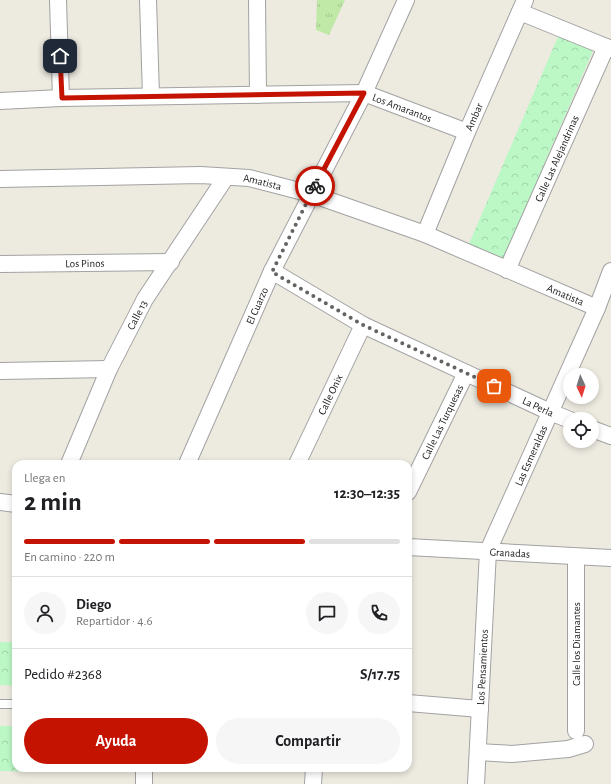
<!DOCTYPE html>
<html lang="es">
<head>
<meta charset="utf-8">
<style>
	body { margin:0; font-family:"Alegreya Sans",sans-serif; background:#f6f6f6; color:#202124; height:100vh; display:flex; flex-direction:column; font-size:15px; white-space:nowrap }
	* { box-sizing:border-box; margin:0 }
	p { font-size:13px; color:#757577 }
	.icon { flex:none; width:22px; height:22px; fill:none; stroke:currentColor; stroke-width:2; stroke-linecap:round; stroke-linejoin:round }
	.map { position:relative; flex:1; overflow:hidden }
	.panel { position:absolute; left:12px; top:460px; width:400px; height:312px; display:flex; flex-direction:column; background:#fff; border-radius:12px; box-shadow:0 2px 6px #0003 }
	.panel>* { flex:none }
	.needle { width:26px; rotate:176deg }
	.buttons { position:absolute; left:563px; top:368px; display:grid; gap:8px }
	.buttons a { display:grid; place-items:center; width:36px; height:36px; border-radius:50%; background:#fff; box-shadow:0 2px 6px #0003; font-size:20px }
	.pin { position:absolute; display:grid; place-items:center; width:34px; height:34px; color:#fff; margin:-17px; border-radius:8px; box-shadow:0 2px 6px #0006 }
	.courier { position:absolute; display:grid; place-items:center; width:40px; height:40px; margin:-20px; border:3px solid #c51302; border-radius:50%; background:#fff; color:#222; box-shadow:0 1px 5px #0007 }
	.summary em { font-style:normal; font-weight:700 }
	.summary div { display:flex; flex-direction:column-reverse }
	.summary { display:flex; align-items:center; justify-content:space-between; height:68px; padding:0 12px }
	h1 { font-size:26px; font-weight:700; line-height:30px }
	.bar { display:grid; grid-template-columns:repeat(4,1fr); gap:6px 4px; align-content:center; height:48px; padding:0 12px }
	.bar i { height:5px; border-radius:3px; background:#e0e0e0 }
	.bar .on { background:#c51302 }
	.bar p { grid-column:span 4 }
	.line { display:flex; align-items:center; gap:10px; padding:0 12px; border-top:1px solid #e0e0e0 }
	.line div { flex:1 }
	.round { display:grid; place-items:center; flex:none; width:42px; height:42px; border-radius:21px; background:#f6f6f6 }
	.primary-button { display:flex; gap:8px; margin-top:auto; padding:8px 12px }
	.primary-button a { flex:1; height:46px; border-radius:24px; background:#c51302; color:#fff; font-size:16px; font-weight:700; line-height:46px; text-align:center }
	.primary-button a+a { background:#f6f6f6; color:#202124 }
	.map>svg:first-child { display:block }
	.grass { fill:url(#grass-tufts) }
	.park { fill:url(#park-crowns) }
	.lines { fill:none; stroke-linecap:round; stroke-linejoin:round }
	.service-casing { stroke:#a2a2a2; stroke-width:10 }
	.minor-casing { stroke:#a2a2a2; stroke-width:18 }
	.service { stroke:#fff; stroke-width:8 }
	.minor { stroke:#fff; stroke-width:16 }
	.done { stroke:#646360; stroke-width:4; stroke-dasharray:0 7.2 }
	.route { stroke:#c51302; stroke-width:5 }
	.labels { text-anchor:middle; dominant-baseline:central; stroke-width:3.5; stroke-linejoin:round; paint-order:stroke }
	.street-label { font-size:11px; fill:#1b1b1b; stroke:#fff }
</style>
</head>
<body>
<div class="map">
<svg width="611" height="784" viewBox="0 0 611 784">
	<defs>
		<pattern id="grass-tufts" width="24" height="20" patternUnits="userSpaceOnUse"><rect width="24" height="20" fill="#c0e8a6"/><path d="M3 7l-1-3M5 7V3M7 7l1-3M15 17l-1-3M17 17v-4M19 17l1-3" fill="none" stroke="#a4c68e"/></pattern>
		<pattern id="park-crowns" width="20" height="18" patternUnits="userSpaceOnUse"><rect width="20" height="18" fill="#bcf8c6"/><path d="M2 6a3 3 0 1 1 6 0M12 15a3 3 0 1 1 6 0" fill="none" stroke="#a1d4aa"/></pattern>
	</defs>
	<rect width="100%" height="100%" fill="#edeae0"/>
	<path class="grass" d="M317,0H345L329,35L316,30Z"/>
	<g class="park">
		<path d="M560,32L595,46L503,260L468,246Z"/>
		<path d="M0,642H16V686L0,685Z"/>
		<path d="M0,726H16V768H49V772L0,771Z"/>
	</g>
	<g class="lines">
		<g class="service-casing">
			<path id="service" d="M0,704H16"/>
		</g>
		<g class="minor-casing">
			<g id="minor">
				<path d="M58,0L61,98"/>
				<path d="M148,0L151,96"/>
				<path d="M257,0L258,95"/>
				<path d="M520,12L611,49"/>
				<path id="s1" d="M0,101L61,98L364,93L467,132"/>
				<path id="s2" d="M0,179L201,175L249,178L311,194L425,234L597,308"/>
				<path id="s3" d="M425,234L467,132L525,0"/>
				<path id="s4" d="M0,264L171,262"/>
				<path id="s5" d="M507,270L606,47"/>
				<path id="s6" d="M272,271L363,325L550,412L570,420"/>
				<path d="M0,371L109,369"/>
				<path d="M592,429L611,436"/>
				<path id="s7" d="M69,464L109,369L145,299L226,177"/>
				<path id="s8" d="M187,464L272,271L364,93L406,0"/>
				<path id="s9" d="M297,464L363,325"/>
				<path id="s10" d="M408,492L466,373"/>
				<path d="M0,502L16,504"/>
				<path id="s11" d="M408,547L611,558"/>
				<path d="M576,557V731"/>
				<path d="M408,703L480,709"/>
				<path d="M478,752L512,754L568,749L585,744"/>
				<path d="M144,784V768"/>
				<path d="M313,784L314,768"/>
				<path id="s12" d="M476,784L488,551L597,308L611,271"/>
			</g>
		</g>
		<use href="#service" class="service"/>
		<use href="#minor" class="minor"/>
	</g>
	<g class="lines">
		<path class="done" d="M315,186L272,272L363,325L494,386"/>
		<path class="route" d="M60,56L62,98L364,93L315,186"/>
	</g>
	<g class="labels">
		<g class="street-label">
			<text stroke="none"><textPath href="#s1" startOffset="405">Los Amarantos</textPath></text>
			<text stroke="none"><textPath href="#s3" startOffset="127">Ambar</textPath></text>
			<text stroke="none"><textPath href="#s5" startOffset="122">Calle Las Alejandrinas</textPath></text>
			<text stroke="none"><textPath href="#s2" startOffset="263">Amatista</textPath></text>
			<text stroke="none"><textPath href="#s4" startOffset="85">Los Pinos</textPath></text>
			<text stroke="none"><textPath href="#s2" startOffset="587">Amatista</textPath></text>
			<text stroke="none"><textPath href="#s8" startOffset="173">El Cuarzo</textPath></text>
			<text stroke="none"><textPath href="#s7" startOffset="164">Calle 13</textPath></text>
			<text stroke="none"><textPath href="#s9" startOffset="77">Calle Onix</textPath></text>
			<text stroke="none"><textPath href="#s6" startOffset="299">La Perla</textPath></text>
			<text stroke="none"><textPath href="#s10" startOffset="78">Calle Las Turquesas</textPath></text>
			<text stroke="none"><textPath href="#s12" startOffset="338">Las Esmeraldas</textPath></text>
			<text stroke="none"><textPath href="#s11" startOffset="102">Granadas</textPath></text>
			<text transform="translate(576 644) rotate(-90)">Calle los Diamantes</text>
			<text stroke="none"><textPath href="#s12" startOffset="117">Los Pensamientos</textPath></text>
		</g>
	</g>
</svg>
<div class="buttons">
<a><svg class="needle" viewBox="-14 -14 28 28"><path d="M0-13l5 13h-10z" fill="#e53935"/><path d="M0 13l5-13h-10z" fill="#757577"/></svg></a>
<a><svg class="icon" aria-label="locate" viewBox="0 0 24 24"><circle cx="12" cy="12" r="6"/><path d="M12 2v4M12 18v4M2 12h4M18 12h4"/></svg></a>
</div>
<div class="pin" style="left:494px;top:386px;background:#ea580c"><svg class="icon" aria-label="bag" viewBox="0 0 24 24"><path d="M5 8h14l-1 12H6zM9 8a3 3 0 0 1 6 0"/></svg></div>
<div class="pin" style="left:60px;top:56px;background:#1f2937"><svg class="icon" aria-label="home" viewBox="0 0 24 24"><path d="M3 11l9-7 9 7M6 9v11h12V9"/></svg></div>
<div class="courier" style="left:315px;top:186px"><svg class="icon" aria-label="bike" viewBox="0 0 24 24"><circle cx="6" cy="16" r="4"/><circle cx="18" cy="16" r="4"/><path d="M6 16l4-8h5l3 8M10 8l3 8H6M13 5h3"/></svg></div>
<section class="panel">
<div class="summary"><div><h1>2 min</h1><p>Llega en</p></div><em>12:30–12:35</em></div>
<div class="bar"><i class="on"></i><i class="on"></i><i class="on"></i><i></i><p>En camino · 220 m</p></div>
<div class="line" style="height:72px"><a class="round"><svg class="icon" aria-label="person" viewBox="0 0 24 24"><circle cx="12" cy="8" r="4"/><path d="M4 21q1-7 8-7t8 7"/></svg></a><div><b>Diego</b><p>Repartidor · 4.6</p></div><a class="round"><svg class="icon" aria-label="chat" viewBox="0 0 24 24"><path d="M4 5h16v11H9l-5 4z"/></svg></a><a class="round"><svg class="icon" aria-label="phone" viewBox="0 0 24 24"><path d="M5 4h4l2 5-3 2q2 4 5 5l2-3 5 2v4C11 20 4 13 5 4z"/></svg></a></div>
<div class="line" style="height:52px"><div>Pedido #2368</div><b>S/17.75</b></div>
<div class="primary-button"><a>Ayuda</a><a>Compartir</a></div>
</section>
</div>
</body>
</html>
